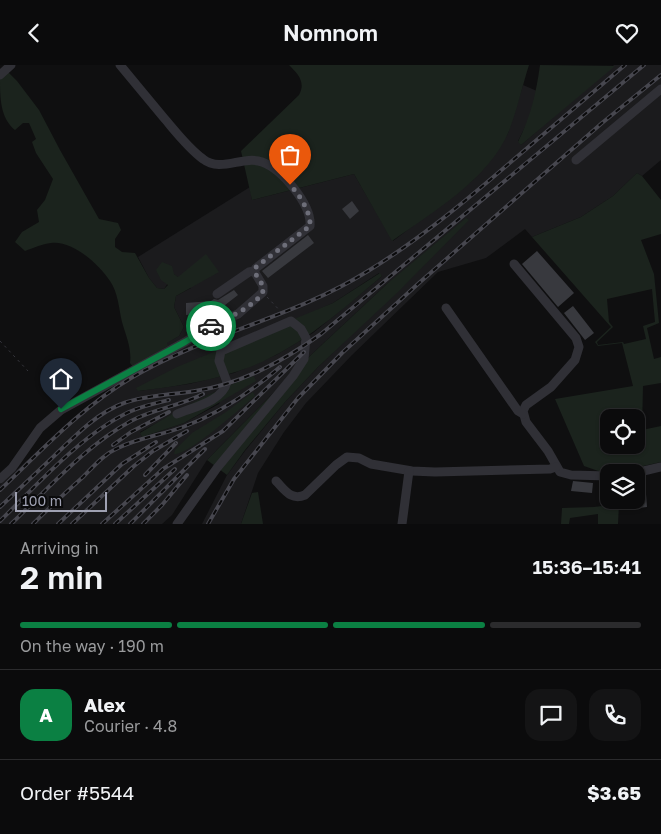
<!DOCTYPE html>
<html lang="en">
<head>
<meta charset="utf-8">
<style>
	body { margin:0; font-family:"Golos Text",sans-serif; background:#141415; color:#f1f3f6; height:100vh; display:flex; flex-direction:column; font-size:19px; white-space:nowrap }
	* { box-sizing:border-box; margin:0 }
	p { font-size:16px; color:#9a9b9d }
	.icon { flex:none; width:28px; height:28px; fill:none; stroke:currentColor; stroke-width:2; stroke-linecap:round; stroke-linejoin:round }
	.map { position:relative; height:459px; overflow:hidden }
	.panel { display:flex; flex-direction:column; background:#0b0b0c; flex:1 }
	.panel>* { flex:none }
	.tools { position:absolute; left:600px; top:344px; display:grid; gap:10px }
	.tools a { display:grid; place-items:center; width:45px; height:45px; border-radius:10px; background:#0b0b0c; box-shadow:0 1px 4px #0004,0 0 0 1px #2b2b2d; font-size:25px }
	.scale { position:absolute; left:15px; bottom:12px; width:92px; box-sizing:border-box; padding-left:5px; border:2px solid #9fa1b2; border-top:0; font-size:14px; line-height:18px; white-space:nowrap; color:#9fa1b2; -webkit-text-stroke:4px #0a0a0b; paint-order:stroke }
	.pin { position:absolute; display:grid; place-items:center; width:42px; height:42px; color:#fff; margin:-51px -21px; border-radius:50% 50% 50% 0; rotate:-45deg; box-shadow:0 0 5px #0007 }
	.pin .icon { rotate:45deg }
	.courier { position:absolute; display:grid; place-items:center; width:50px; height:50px; margin:-25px; border:4px solid #0b8043; border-radius:50%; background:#fff; color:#222; box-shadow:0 1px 6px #0007 }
	.head em { font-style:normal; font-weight:600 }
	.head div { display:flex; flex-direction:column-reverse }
	.head { display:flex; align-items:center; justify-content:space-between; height:85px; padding:0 20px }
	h1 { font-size:32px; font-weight:600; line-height:38px }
	.bar { display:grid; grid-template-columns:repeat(4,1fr); gap:8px 5px; align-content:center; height:60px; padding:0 20px }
	.bar i { height:6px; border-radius:4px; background:#2b2b2d }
	.bar .active { background:#0b8043 }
	.bar p { grid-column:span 4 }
	.line { display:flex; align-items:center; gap:12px; padding:0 20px; border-top:1px solid #2b2b2d }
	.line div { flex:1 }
	.round { display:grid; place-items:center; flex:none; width:52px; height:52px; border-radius:15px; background:#141415 }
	header { display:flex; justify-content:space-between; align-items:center; height:65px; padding:0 20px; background:#0b0b0c; font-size:22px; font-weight:600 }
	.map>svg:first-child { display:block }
	.built { fill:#1b1b1d; fill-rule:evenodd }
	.green { fill:#1b231d; fill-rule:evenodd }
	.building { fill:#38393e }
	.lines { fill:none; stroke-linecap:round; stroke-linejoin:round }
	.path { stroke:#36363d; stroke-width:1; stroke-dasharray:2.5 4; stroke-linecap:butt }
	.minor { stroke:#303036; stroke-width:9 }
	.rail-casing { stroke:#47474f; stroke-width:4 }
	.rail { stroke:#0a0a0b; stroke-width:2; stroke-dasharray:5.5; stroke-linecap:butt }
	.done { stroke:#6d6e79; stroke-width:5; stroke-dasharray:0 9 }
	.route { stroke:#0b8043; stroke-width:6 }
</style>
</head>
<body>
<header><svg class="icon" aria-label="back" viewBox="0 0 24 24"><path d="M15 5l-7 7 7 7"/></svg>Nomnom<svg class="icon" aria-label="heart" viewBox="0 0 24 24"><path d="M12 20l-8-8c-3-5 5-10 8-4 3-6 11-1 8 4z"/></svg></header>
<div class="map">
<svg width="661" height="459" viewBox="0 0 661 459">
	<rect width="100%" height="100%" fill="#0f0f10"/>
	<path class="built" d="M614,0H661V95L642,111L637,108L613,131L581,152L532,172L525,164L486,193L438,207L352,290L306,338L284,367L258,408L241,459H202L227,410L245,386L285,337L318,302L426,198L388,218L312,289L207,395L172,450L162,459H0V420L85,343L136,307L169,289L166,278L179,271L184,262L174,242L176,231L191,223L174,209L164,224L157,223L149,213L138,192L250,122L252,135L354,109L393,176L473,115L508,68L523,20L537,26L529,54L518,76L521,80ZM379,208L382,211L313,268L276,290L234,308L189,319L138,326L333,238ZM226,321L219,339L184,358L142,372L140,367Z"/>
	<g class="green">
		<path d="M289,0H529C522,22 517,45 509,66C489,114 433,147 392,176L354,109L252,135L241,86L299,30C306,17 298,9 289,0Z"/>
		<path d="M540,0L615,1L521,80L518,77C531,50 536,29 540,0Z"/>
		<path d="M7,6L17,16L39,45L60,85L99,154L118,158L121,165L115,174V182L122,187L135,188L149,213L157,223L164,224L168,220L161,215L156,205L162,197L172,201L174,209L178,212L206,189L219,207L176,231L174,242L184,262L179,271L167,278L168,281L133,302L130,298C132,284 126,271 122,257C119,244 118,227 110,216C99,199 72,175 51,178C42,179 33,183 25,186L15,177L22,167L39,157L37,145L45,135L53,114L36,88L32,77L36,74L29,58H23L15,65C0,53 0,32 0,13Z"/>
		<path d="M637,108L642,111L661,135V169L641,175L654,209L659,258L647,263L654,294L661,292V318L643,321L642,365L661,361V397L621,406L601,407L584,401L555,334L633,321L622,278L598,281L595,277L611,262L532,172L581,152L613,131ZM652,224L655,257L643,261L646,274L624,279L623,277L598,280L597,277L613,262L609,257L607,234ZM609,352H636V380H609Z"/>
		<path d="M466,153L469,155L398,227L318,302L285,337L245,385L227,410L207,395L312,289L388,218Z"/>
		<path d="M380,208L382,211C337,249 291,291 232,308C201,318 170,322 138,326L136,323L177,302L333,238Z"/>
		<path d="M254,311L256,316L184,358L142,372L140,368C176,346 213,325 254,311Z"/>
		<path d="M253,327L255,331C242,342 188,391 174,389L175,385L192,368L226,347Z"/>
		<path d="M258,427L263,459H241L252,428Z"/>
		<path d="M619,439L618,459H598V449L570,453L569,459H561L562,443L594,442Z"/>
	</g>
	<g class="building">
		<path d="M352,136L359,146L350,154L342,144Z"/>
		<path d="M308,170L314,178L268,213L262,206Z"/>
		<path d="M537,186L574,228L558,242L522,199Z"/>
		<path d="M234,225L238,230L216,247L186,250V238L211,236L214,234L218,235Z"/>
		<path d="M573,241L594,268L585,275L564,248Z"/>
		<path d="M573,416L593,418L592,428L571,426Z"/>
		<path d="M646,429L647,442L630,444L629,435H636V430Z"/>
	</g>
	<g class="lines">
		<g class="path">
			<path d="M267,232L285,251"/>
			<path d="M0,276L28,306"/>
		</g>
		<g class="minor">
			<path d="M120,0C135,18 149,35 164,53C176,67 188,83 203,94C221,108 243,90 262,97C282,104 312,140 310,161L256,203L254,206L249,207L217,229"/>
			<path d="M0,10L11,0"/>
			<path d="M576,95L661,24"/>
			<path d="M514,199L576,273L579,282L575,295L551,322L526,340L523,346L526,357L548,386L560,407L571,410L609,411"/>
			<path d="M446,243L518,346L523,349"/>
			<path d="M177,349C193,342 222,337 227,317L219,296L221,286L291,256L301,264L306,273L304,294L293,311L217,403L177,459"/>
			<path d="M635,408L661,402"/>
			<path d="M0,414L12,403L40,363L61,345L185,277L210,261L238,249L263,227V221L254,206"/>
			<path d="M276,416C285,425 291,436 305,430L336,400L347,392L359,393L371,399L412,406L435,407L550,404L556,402"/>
			<path d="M402,459L409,406"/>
		</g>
		<g class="rail-casing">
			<g id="rail">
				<path d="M113,380L131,367L169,347"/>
				<path d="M145,410L176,378"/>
				<path d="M0,425C41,386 82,342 131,313C205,269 293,253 368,206C417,176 462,139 505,102C545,68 585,34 625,0"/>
				<path d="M0,442C17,426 35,409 52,393C73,373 96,348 124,338C147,330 171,330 195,326C242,319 283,296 321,269L644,0"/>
				<path d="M0,456C37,420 82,369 129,347C142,341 156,338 169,335"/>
				<path d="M11,459C49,423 85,381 131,356C153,344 180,341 203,329"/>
				<path d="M33,459C49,443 66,427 83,412C94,401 104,389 118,383C138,373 162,370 183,362C218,349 252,326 280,302"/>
				<path d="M58,459L122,399L156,377"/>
				<path d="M72,459L134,401L153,386L187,366"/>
				<path d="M102,459L163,404L223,366L304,287"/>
				<path d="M115,459L175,404"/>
				<path d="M130,459L205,384"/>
				<path d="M143,459L162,440L187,410"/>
				<path d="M208,459L234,414L298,333L342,288L419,218L602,58L661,10"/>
			</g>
		</g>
		<use href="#rail" class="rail"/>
	</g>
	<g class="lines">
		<path class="done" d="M211,261C223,256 259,239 263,226C264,220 258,213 255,208L256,202L310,161C311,147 299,129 290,120"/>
		<path class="route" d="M61,344L185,277L211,261"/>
	</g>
</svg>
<div class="tools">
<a><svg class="icon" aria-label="locate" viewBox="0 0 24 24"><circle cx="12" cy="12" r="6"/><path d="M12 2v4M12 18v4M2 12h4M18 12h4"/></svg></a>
<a><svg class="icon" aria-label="layers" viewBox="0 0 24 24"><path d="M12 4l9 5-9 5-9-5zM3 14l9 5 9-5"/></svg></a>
</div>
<div class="scale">100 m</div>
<div class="pin" style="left:290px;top:120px;background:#ea580c"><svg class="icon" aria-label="bag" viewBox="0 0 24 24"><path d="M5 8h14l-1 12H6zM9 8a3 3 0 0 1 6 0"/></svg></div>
<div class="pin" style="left:61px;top:344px;background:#1f2937"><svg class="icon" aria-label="home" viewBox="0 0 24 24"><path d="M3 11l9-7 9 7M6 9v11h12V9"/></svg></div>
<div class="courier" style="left:211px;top:261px"><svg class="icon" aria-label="car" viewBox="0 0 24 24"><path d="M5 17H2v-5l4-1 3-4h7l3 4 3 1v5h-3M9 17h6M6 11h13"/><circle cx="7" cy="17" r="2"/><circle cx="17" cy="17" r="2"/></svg></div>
</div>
<section class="panel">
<div class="head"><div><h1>2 min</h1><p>Arriving in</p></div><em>15:36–15:41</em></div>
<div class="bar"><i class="active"></i><i class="active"></i><i class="active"></i><i></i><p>On the way · 190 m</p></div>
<div class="line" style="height:90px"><b class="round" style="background:#0b8043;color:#fff">A</b><div><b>Alex</b><p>Courier · 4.8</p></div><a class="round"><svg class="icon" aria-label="chat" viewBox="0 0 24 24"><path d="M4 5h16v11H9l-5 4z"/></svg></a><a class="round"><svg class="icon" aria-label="phone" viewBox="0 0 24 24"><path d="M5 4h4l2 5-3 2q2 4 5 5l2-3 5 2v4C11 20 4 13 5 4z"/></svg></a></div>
<div class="line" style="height:65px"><div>Order #5544</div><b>$3.65</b></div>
</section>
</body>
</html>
